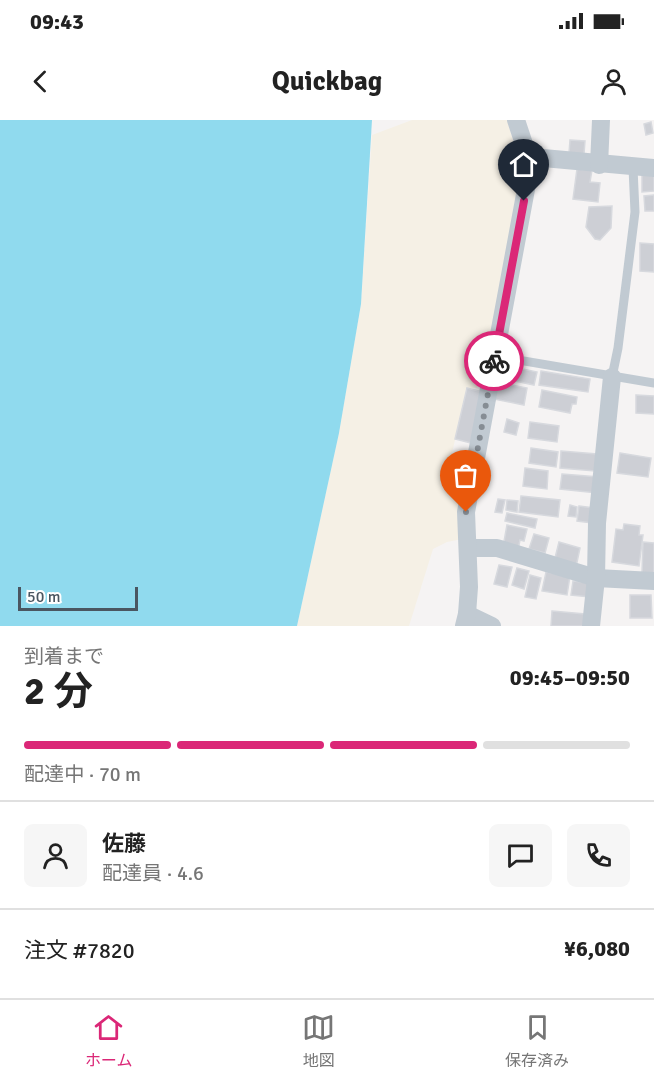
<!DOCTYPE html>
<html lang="ja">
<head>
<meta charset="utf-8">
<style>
	body { margin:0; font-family:Signika,"Noto Sans JP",sans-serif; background:#f6f6f6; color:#222; height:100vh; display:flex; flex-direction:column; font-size:22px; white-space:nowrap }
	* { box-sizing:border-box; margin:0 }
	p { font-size:20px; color:#767676 }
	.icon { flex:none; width:33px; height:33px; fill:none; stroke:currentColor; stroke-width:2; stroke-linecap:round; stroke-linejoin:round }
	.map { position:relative; height:506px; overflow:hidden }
	.drawer { display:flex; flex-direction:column; background:#fff; flex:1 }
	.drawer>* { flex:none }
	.scale { position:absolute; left:18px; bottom:15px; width:120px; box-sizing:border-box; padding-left:6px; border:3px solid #4a5661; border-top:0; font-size:16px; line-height:21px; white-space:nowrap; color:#4a5661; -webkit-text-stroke:4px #fff; paint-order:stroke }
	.pin { position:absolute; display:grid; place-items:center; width:51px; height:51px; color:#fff; margin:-62px -26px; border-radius:50% 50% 50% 0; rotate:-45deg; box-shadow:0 0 6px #0007 }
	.pin .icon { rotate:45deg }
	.courier { position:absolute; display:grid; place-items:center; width:60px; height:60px; margin:-30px; border:4px solid #db2777; border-radius:50%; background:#fff; color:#222; box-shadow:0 2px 8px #0007 }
	.head em { font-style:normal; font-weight:700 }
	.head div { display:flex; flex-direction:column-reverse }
	.head { display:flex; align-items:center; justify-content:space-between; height:102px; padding:0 24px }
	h1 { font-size:39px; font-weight:700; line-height:45px }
	.bar { display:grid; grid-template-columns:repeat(4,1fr); gap:9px 6px; align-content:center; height:72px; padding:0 24px }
	.bar i { height:8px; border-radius:4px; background:#e0e0e0 }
	.bar .selected { background:#db2777 }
	.bar p { grid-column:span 4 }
	.line { display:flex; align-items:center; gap:15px; padding:0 24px; border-top:2px solid #e0e0e0 }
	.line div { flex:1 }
	.round { display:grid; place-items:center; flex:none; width:63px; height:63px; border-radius:9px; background:#f6f6f6 }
	.status { display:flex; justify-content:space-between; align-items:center; height:42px; padding:0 30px; background:#fff; direction:ltr }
	.status svg { height:16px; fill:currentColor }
	header { display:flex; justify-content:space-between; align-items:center; height:78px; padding:0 24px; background:#fff; font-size:27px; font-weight:700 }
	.tab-bar { display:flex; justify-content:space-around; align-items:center; height:84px; border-top:2px solid #e0e0e0; background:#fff; font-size:16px; color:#767676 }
	.tab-bar a { display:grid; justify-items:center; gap:3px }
	.tab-bar .selected { color:#db2777 }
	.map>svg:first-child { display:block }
	.sand { fill:#f5f0e5 }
	.water { fill:#90daee }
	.building { fill:#cdcfd5; stroke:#d7d9de; stroke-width:1.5 }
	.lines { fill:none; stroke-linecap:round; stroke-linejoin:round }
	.service { stroke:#c1cad2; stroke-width:9 }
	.minor { stroke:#c1cad2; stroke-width:18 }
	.done { stroke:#868d94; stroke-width:6; stroke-dasharray:0 10.8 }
	.route { stroke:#db2777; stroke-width:8 }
</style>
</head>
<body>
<div class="status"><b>09:43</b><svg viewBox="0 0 49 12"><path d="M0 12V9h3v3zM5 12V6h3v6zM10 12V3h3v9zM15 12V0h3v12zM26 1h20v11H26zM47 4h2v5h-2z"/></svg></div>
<header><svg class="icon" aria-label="back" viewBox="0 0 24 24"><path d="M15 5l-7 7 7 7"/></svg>Quickbag<svg class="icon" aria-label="person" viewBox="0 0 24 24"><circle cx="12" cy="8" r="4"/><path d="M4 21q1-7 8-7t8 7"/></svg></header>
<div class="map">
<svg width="654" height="506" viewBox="0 0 654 506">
	<rect width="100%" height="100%" fill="#f5f3f3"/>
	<path class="sand" d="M412,0H507L519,41L520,54L492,216L485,234L477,268H467L452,333L454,342L467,354L462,419L447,422L433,429L409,506H297L339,313L361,184L372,15Z"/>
	<path class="water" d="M0,0H372L361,184L339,313L297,506H0Z"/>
	<g class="building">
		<path d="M651,2L653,13L646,15L644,4Z"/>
		<path d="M570,20L585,21L584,34L569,33Z"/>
		<path d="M577,49L592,50L590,62L600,63L598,82L573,79Z"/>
		<path d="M642,51H654V71L642,72Z"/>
		<path d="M654,75V91H645L644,76Z"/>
		<path d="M612,86L611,108L600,120L595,119L586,107L589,87Z"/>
		<path d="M640,123L654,124V152L640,151Z"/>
		<path d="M509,246L537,252L534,265L506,259Z"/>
		<path d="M541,251L590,259L588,272L539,265Z"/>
		<path d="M497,262L527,268L524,285L494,279Z"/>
		<path d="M467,268L483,272L471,323L455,319Z"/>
		<path d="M542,270L577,277L576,284H572L570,293L539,287Z"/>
		<path d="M636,275L654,276V294L636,293Z"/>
		<path d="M507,299L519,303L516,315L504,312Z"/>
		<path d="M530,302L559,306L557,322L528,318Z"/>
		<path d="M531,328L558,332L556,347L529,343Z"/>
		<path d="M561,331L597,334L595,351L560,348Z"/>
		<path d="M620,333L651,338L648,357L617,353Z"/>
		<path d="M525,348L548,351L547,369L523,366Z"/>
		<path d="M562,354L599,357L597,373L560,369Z"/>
		<path d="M521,376L560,380L558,397L519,392Z"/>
		<path d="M498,379L505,380L502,393L495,392Z"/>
		<path d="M507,380L518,381L517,392L506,390Z"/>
		<path d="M570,385L577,387L576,397L568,396Z"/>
		<path d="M579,386L594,388L592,403L577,401Z"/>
		<path d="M507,393L537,399L535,408L505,401Z"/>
		<path d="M624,404L640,406L639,415H643L639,446L612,442L616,409L623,410Z"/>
		<path d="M507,405L527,409L524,421L520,420L518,430L503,427Z"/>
		<path d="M534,414L549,418L545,433L529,429Z"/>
		<path d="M559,422L580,428L576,447L554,442Z"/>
		<path d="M643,422L654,423V453H642Z"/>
		<path d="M499,445L512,447L507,467L494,464Z"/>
		<path d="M517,448L529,451L524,469L512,465Z"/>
		<path d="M546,452L570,456L567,475L542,471Z"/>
		<path d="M530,455L541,458L536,479L525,477Z"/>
		<path d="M573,461L591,463L590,477L571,475Z"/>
		<path d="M630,475H651L652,498H630Z"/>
		<path d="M552,491L585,494L584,506H551Z"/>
	</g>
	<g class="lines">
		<g class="service">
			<path d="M495,236L654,263"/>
			<path d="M612,257L618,228L635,92L633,48"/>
		</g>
		<g class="minor">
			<path d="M516,0L526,30L532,37L654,48"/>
			<path d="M599,45L601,0"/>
			<path d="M468,428H497L596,458L654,461"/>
			<path d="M467,494L492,506"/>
			<path d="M464,506L467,494L469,467L466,392L532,37"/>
			<path d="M591,506L596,458L597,403L612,257"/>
		</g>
	</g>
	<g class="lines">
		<path class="done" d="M466,392L494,241"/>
		<path class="route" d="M494,241L524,81"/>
	</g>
</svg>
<div class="scale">50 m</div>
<div class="pin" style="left:466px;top:392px;background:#ea580c"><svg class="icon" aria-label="bag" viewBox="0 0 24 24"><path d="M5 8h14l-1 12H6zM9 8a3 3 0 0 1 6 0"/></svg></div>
<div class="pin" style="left:524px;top:81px;background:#1f2937"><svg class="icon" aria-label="home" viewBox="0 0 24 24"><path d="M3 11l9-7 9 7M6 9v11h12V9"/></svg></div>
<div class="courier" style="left:494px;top:241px"><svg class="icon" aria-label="bike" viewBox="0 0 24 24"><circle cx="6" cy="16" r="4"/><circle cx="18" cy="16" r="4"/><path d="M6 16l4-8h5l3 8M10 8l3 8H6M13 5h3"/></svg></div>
</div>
<section class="drawer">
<div class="head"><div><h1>2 分</h1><p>到着まで</p></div><em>09:45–09:50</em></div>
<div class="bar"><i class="selected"></i><i class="selected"></i><i class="selected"></i><i></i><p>配達中 · 70 m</p></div>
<div class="line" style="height:108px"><a class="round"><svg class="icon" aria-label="person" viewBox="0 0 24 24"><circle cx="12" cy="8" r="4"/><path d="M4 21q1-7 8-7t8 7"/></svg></a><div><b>佐藤</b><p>配達員 · 4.6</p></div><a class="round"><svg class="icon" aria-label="chat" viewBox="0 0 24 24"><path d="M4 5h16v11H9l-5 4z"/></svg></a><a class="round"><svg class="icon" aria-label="phone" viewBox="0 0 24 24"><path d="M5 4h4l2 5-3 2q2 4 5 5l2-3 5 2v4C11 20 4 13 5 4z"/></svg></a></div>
<div class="line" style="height:78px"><div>注文 #7820</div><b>¥6,080</b></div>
</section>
<nav class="tab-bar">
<a class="selected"><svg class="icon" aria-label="home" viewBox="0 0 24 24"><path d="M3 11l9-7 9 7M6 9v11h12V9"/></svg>ホーム</a>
<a><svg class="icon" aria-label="map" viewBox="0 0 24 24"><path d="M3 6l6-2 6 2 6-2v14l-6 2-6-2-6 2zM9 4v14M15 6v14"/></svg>地図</a>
<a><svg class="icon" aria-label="saved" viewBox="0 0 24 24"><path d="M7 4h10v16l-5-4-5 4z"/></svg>保存済み</a>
</nav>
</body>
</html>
